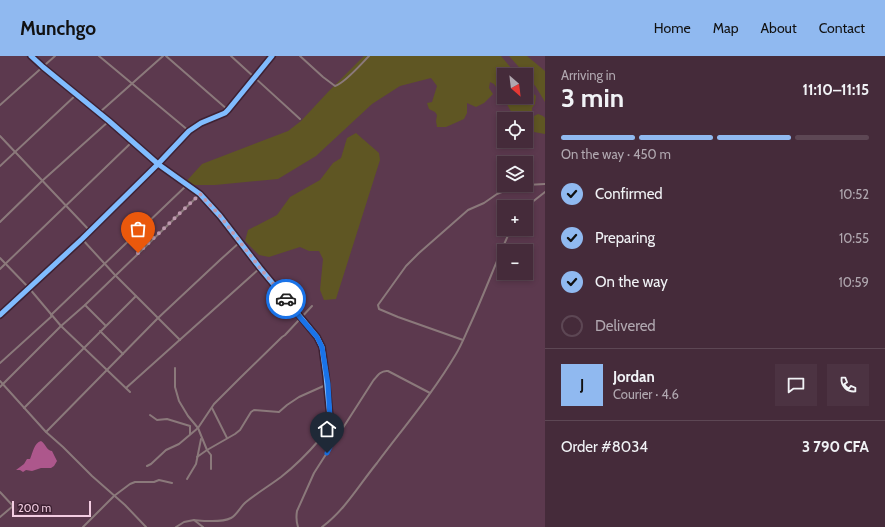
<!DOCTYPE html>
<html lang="en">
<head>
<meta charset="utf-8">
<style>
	body { margin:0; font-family:Cabin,sans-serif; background:#4c3342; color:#f1f3f6; height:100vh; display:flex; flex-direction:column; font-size:15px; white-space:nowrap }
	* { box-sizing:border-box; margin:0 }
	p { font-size:13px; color:#b0a7af }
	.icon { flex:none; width:22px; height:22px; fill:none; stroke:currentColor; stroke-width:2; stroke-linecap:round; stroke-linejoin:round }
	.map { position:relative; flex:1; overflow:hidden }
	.side { display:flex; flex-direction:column; background:#452b3a; width:340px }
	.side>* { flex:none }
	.needle { width:26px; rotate:152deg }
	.tools { position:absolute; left:497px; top:12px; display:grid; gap:8px }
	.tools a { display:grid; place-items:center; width:36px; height:36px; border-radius:0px; background:#452b3a; box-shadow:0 2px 6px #0003,0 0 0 1px #5d4754; font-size:20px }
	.scale { position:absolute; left:12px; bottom:10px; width:79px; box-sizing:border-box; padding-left:4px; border:2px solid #f3cde2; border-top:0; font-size:11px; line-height:14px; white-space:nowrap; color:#f3cde2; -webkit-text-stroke:3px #3d2132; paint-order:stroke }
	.pin { position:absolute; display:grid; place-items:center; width:34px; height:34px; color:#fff; margin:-41px -17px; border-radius:50% 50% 50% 0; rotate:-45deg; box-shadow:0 0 4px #0007 }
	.pin .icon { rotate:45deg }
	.courier { position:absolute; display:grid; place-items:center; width:40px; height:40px; margin:-20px; border:3px solid #1a73e8; border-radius:50%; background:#fff; color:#222; box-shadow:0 1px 5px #0007 }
	.overview em { font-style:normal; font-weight:700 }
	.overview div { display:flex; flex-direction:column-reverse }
	.overview { display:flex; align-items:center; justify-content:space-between; height:68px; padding:0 16px }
	h1 { font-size:26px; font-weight:700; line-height:30px }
	.bar { display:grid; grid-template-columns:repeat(4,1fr); gap:6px 4px; align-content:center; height:48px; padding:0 16px }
	.bar i { height:5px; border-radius:3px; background:#5d4754 }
	.bar .selected { background:#90b9f0 }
	.bar p { grid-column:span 4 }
	.line { display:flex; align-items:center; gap:10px; padding:0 16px; border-top:1px solid #5d4754 }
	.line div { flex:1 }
	.round { display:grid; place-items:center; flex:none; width:42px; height:42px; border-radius:0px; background:#4c3342 }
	ol { padding:0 16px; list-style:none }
	li { display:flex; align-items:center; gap:12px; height:44px }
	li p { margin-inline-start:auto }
	li .icon { padding:4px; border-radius:50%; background:#90b9f0; color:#111; stroke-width:4 }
	li:last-child { color:#b0a7af }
	li i { width:22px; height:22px; border:2px solid #5d4754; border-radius:50% }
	header { display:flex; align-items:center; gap:24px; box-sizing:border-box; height:56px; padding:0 20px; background:#90b9f0; color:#111 }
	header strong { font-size:19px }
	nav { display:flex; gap:22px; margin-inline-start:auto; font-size:14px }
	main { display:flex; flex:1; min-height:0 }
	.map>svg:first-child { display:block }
	.green { fill:#5f5623 }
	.water { fill:#ad578c }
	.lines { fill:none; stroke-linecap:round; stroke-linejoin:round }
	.street { stroke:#8b797b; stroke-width:2 }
	.cycleway-casing { stroke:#3d2132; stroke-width:8 }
	.cycleway { stroke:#80bcff; stroke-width:5 }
	.done { stroke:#be99ae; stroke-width:4; stroke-dasharray:0 7.2 }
	.route { stroke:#1a73e8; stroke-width:5 }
</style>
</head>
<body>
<header>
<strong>Munchgo</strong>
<nav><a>Home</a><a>Map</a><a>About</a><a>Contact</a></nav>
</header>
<main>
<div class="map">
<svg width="545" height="471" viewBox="0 0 545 471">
	<rect width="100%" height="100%" fill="#5c394e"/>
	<g class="green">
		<path d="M364,0H501L517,19H504V41H526V30L536,40L535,48L532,52V61L538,58L543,60L545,62V78L534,76L526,67V63H520L512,57L505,45L494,28L490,26L489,32L493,38L484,47L476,51L467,47V57L464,63L446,71H437L436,65L437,59L435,56L429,53L427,47L432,46L437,30L431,22L400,30L372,48L316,100L278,123L215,129H183L202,108L288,75L301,65L328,36Z"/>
		<path d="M509,0H527L545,15V46L536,31L526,19Z"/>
		<path d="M356,77L379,97L380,104L336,243L324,244L320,234L323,203L319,195H309L300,191L269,201L259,199L245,185L248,174L277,159L290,141L320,124L333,107L341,102L347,82Z"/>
	</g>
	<path class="water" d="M41,385C46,388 46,394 52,395L57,405L54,410L51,412H41L32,415L26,414L23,416L20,414H16L24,408L27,403H30C33,396 34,387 41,385Z"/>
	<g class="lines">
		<g class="street">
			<path d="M31,0L43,11L109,65L158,108L200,138L220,160L260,212L317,281L322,291L326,320L330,362L320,383"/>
			<path d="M99,0L189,75"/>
			<path d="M166,0L228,54"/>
			<path d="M231,0L300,63"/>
			<path d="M300,0L323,21L335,30C345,27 361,8 369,0"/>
			<path d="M0,49L55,0"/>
			<path d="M100,56L163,0"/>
			<path d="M0,80L90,175"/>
			<path d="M0,110L77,38"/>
			<path d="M526,151L545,136"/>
			<path d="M0,166L42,125L109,65"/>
			<path d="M82,183L115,219L180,284"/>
			<path d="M0,202L29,232L61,270L130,336"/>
			<path d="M0,213L133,85"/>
			<path d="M85,249L105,269"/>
			<path d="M0,259L82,183L158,108L189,75L201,67L225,57L228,54L272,0"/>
			<path d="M51,259L188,128"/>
			<path d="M100,275L123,298"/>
			<path d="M463,284L398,261L379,253L378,249L406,210L419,197L468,154L484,147L497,138L514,131L526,129L545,128"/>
			<path d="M0,307L52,260"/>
			<path d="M175,312V331L179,345L188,360L198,372L207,394L211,399V413"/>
			<path d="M0,325L46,376L63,391L92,420L125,449L146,471"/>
			<path d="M0,331L61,270L85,249L200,138"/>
			<path d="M126,332L260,212"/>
			<path d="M24,352L136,240"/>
			<path d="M212,352L227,382"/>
			<path d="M150,359L157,364L167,363L190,370V378"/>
			<path d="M46,376L158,262L220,204L240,186"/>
			<path d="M197,401L207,394L235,378L240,374L251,356L254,354L279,356L287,349L299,341L328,328"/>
			<path d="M147,410L151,408L166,394L179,388L198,372L214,348L240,322L282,281L285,279L312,250"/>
			<path d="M187,423L196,408L201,383"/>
			<path d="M0,436L13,450L0,461"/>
			<path d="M194,464C204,465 221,467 231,462C237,459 240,451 246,446C257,437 269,430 281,421C295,410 308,397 320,383L331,389"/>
			<path d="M83,471L114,440L130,428L135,426H154L159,424L172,427"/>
			<path d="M176,471L184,466L194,464L203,471"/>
			<path d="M298,471C296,465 296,461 297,455L314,417L373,325C377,320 381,314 388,315L430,337"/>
			<path d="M322,471C345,454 359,429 377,407C404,371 433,337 456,298C461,290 465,280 469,271C484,239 496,205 511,173"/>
		</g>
		<g class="cycleway-casing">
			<g id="cycleway">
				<path d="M31,0L43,11L109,65L158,108L200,138L220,160L260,212L317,281L322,291L326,320L330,362L320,383"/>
				<path d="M0,259L82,183L158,108L189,75L201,67L225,57L228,54L272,0"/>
			</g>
		</g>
		<use href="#cycleway" class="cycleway"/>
	</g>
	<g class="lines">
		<path class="done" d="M138,197L200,138L220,160L260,212L286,243"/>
		<path class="route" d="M286,243L298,259L317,281L322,291L328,328L330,362L320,382L331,389L327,397"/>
	</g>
</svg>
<div class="tools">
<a><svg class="needle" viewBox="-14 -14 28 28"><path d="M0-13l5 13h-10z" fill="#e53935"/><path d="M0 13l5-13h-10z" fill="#b0a7af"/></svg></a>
<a><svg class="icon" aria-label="locate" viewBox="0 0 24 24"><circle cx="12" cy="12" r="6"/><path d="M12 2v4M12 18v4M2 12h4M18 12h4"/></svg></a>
<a><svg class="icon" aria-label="layers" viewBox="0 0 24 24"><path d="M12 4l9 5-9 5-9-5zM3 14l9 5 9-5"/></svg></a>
<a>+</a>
<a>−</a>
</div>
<div class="scale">200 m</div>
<div class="pin" style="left:138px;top:197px;background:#ea580c"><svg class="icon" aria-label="bag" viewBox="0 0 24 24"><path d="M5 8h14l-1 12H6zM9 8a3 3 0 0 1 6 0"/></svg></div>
<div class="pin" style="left:327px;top:397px;background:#1f2937"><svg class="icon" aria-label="home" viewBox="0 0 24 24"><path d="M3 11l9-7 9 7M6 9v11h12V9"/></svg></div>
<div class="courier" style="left:286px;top:243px"><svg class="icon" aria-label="car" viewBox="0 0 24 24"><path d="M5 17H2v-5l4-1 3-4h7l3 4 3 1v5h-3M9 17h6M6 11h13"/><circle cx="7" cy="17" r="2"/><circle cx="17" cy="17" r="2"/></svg></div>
</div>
<section class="side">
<div class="overview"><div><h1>3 min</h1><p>Arriving in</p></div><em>11:10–11:15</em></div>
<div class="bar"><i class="selected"></i><i class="selected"></i><i class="selected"></i><i></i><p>On the way · 450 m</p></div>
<ol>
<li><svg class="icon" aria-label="check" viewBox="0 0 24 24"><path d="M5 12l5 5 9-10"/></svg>Confirmed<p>10:52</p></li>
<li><svg class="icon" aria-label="check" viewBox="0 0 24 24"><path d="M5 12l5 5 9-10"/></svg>Preparing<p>10:55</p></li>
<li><svg class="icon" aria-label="check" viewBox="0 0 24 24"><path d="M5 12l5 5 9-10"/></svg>On the way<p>10:59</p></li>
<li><i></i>Delivered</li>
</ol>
<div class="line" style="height:72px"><b class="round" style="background:#90b9f0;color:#111">J</b><div><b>Jordan</b><p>Courier · 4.6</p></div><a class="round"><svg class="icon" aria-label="chat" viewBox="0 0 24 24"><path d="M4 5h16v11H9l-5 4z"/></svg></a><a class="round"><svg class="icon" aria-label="phone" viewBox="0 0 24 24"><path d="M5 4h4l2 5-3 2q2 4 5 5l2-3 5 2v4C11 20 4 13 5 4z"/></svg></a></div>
<div class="line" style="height:52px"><div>Order #8034</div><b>3 790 CFA</b></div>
</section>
</main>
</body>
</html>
